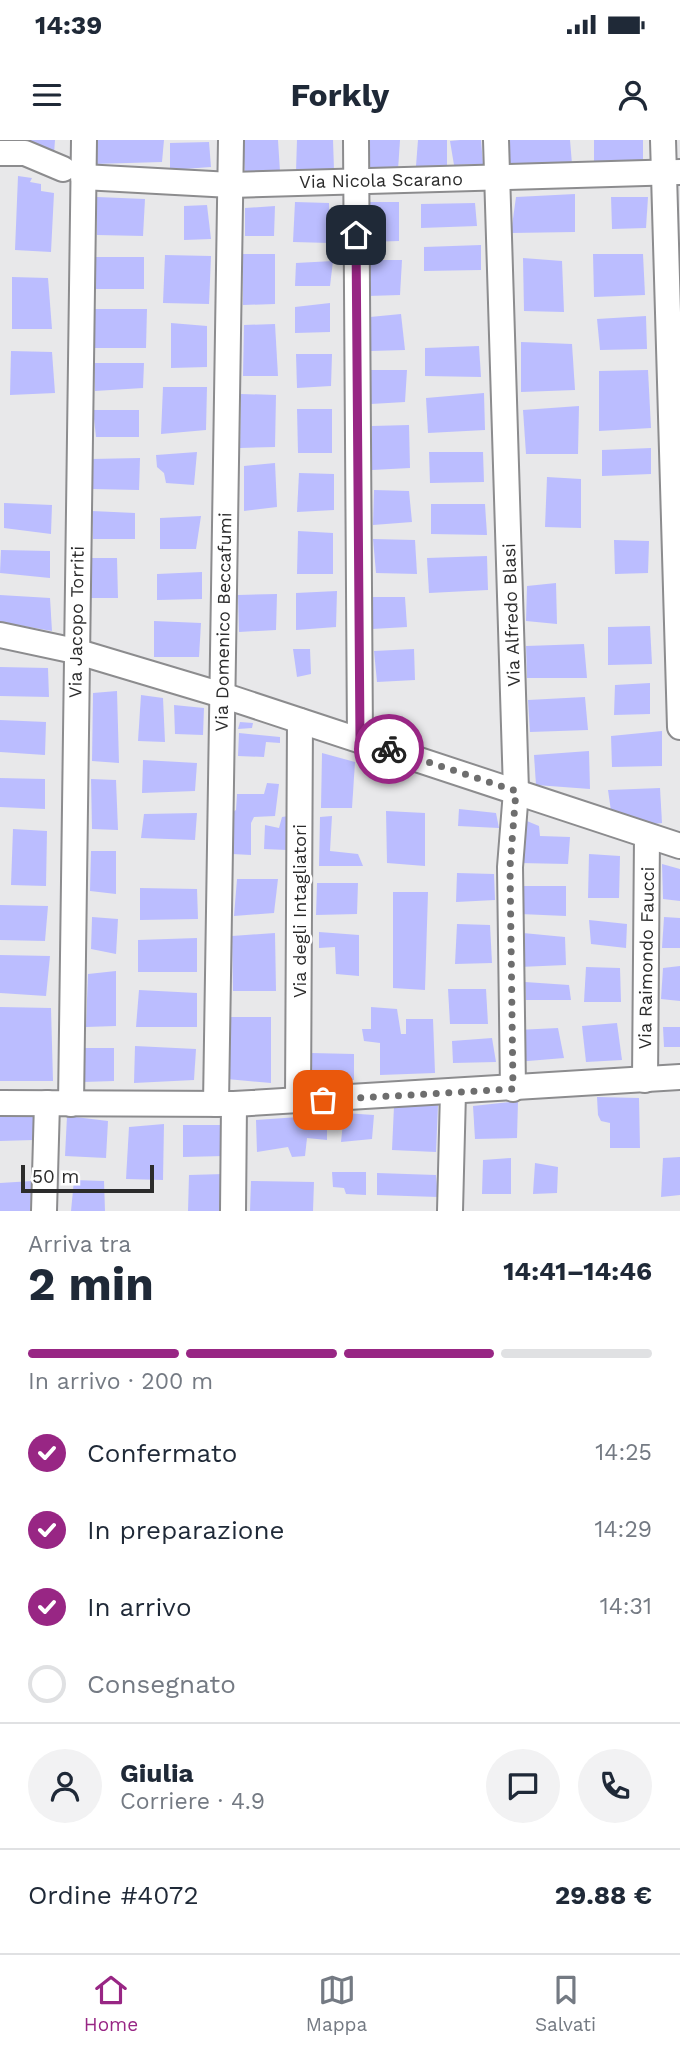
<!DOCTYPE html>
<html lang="it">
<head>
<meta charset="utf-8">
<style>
	body { margin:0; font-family:"Work Sans",sans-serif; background:#f2f2f3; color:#1f2937; height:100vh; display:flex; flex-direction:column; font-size:26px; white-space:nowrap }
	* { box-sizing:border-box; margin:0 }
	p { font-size:23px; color:#747a83 }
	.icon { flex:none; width:38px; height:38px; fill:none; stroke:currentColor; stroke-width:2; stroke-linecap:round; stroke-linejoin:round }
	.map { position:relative; height:1071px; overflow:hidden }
	.drawer { display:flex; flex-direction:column; background:#fff; flex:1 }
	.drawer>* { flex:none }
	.scale { position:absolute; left:21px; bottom:18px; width:133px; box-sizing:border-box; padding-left:7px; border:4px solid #2c2c2c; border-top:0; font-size:19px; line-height:24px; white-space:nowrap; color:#2c2c2c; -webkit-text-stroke:5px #fff; paint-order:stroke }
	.pin { position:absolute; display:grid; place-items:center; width:60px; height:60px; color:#fff; margin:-30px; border-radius:14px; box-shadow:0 4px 10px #0006 }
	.courier { position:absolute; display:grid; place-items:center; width:70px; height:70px; margin:-35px; border:5px solid #982684; border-radius:50%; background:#fff; color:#222; box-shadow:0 2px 9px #0007 }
	.head em { font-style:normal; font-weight:700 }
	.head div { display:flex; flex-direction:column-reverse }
	.head { display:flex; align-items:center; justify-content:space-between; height:119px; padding:0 28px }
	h1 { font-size:46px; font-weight:700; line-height:52px }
	.bar { display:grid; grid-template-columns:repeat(4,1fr); gap:10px 7px; align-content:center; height:84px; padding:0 28px }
	.bar i { height:9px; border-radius:5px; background:#e0e1e3 }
	.bar .active { background:#982684 }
	.bar p { grid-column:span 4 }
	.line { display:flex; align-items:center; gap:18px; padding:0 28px; border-top:2px solid #e0e1e3 }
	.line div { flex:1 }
	.round { display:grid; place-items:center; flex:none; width:74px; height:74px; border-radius:37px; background:#f2f2f3 }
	ol { padding:0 28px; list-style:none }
	li { display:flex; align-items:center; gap:21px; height:77px }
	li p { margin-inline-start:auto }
	li .icon { padding:7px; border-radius:50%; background:#982684; color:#fff; stroke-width:4 }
	li:last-child { color:#747a83 }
	li i { width:38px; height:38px; border:4px solid #e0e1e3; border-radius:50% }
	.status { display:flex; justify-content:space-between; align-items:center; height:49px; padding:0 35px; background:#fff; direction:ltr }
	.status svg { height:19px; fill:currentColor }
	header { display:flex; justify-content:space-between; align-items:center; height:91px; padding:0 28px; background:#fff; font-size:32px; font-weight:700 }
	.tabs { display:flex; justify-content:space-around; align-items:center; height:98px; border-top:2px solid #e0e1e3; background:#fff; font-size:19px; color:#747a83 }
	.tabs a { display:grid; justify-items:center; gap:4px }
	.tabs .active { color:#982684 }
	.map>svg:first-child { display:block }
	.building { fill:#bbbdff }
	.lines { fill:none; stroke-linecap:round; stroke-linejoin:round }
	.minor-casing { stroke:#8c8c8e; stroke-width:28 }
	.minor { stroke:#fff; stroke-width:24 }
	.done { stroke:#6e6e6e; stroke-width:7; stroke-dasharray:0 12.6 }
	.route { stroke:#982684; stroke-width:9 }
	.labels { text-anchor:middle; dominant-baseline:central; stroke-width:5; stroke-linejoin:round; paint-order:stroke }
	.street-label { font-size:18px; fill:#2c2c2c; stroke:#fff }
</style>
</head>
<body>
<div class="status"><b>14:39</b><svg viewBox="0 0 49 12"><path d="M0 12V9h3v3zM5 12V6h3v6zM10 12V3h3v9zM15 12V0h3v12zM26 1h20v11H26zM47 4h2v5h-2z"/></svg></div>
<header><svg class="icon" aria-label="menu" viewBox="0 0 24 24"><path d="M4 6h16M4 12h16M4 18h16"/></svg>Forkly<svg class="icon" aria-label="person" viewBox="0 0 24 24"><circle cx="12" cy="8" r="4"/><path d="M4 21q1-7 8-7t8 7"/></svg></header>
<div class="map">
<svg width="680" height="1071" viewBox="0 0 680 1071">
	<rect width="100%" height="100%" fill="#e8e8ea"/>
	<g class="building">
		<path d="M29,0H55L54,14L30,7Z"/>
		<path d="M93,0H164L162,22L93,24Z"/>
		<path d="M243,0H278L280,32L245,34Z"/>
		<path d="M297,0H333L334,30L296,31Z"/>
		<path d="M365,0H400L398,30L367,27Z"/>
		<path d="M418,0H447V27L416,26Z"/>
		<path d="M460,0H481L483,24L454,25L450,1Z"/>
		<path d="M508,0H570L572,24H509Z"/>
		<path d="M594,0H643V20L594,23Z"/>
		<path d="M209,2L211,27L170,30V3Z"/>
		<path d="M18,36L32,38L30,42L41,44V51L54,53L51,112L15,110Z"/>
		<path d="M575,54V92L511,93L516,57Z"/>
		<path d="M97,57L145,59L143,96L97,95Z"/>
		<path d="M611,57H648L646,88L612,89Z"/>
		<path d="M295,62L329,63L330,103L293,102Z"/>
		<path d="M367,62H399V101L366,102Z"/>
		<path d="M475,63L477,86L421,88V64Z"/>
		<path d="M207,65L211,99L184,100V66Z"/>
		<path d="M275,66L274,96H245V68Z"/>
		<path d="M481,105V130L424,131V107Z"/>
		<path d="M243,114H275V164L243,165Z"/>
		<path d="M593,114H643L645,155L594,157Z"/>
		<path d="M165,115L211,116L209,164L163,163Z"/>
		<rect x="94" y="117" width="50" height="32"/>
		<path d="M523,118L562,121L564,172L524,171Z"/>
		<path d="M368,120H402L400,155L368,156Z"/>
		<path d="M333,121L330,146H295L296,123Z"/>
		<path d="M12,137L48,138L52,189H12Z"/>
		<path d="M330,163V192L295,193V167Z"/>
		<path d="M95,169H147L146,208H93Z"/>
		<path d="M401,174L405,210L371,211L370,177Z"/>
		<path d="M646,176L647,209L600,210L597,179Z"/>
		<path d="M171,183L207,186V227L171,228Z"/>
		<path d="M275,184L278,236H243L244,185Z"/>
		<path d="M521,202L572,204L575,250L521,252Z"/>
		<path d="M479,206L481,237L425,236V208Z"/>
		<path d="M11,211L52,212L55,253L10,255Z"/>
		<path d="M296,214H332L331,246L297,248Z"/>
		<path d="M94,223H144L143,248L95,251Z"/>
		<path d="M370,230H407L405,262L371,264Z"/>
		<path d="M648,230L651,288L599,291V231Z"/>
		<path d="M163,247H207L206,290L161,294Z"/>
		<path d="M484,253L485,290L428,293L426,258Z"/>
		<path d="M241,254L276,255L275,307L240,308Z"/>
		<path d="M579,266L578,314H526L523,270Z"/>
		<path d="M297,269H332V313H298Z"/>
		<path d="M93,270H139V297H96Z"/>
		<path d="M409,285L410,328L372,330V286Z"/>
		<path d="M651,308V334L602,336V310Z"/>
		<path d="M197,312L194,345L166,343L164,333L157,327L156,315Z"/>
		<path d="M429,312H483L484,342L430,343Z"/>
		<path d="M140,318L139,350L92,349L91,319Z"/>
		<path d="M275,323L277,367L244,371V326Z"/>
		<path d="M299,333L334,334V370L297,372Z"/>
		<path d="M547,337L581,339V388L545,387Z"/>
		<path d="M374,350L409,351L412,382L373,385Z"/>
		<path d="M4,363L52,365L51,394L4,388Z"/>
		<path d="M431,364H485L487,395L431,394Z"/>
		<path d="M92,371L135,373V399H93Z"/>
		<path d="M201,376L196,409H160V378Z"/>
		<path d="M298,391L333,393V434H297Z"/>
		<path d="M373,399L415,400L417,434L376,433Z"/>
		<path d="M614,400L649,401L648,433L615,434Z"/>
		<path d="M1,410L50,411V438L0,433Z"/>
		<path d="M487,416L488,450L429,453L427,418Z"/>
		<path d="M89,418H117L118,458H89Z"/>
		<path d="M202,432V459L157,460V434Z"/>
		<path d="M556,443L557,484L526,481L527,446Z"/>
		<path d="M337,451L336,487L296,490V453Z"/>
		<path d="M277,454L276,490L239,492L238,455Z"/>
		<path d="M0,455L50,458L52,491L0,482Z"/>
		<path d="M373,457H405L407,487L372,489Z"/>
		<path d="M154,481L201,483L199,517H154Z"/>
		<path d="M650,486L652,524L608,525V487Z"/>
		<path d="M584,504L587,538H527L526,506Z"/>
		<path d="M293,509H310L311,534L297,537Z"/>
		<path d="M414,509L415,540L377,542L374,511Z"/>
		<path d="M0,527L48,528L49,557L0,556Z"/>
		<path d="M650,543V574L614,575L615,545Z"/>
		<path d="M117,551L119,623L92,621L93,553Z"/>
		<path d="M141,555L163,558L165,602L138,601Z"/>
		<path d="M585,557L588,590L530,592L528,560Z"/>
		<path d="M174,565L204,568L203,595L175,594Z"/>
		<path d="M0,580L46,582L45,615L0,612Z"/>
		<path d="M240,582L253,583L252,588L238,589Z"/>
		<path d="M662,591V626L612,627L611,596Z"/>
		<path d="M239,593L280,597V603L266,602L264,617L238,616Z"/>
		<path d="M589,611L590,649L536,645L534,615Z"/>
		<path d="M322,613L355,622L352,668H321Z"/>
		<path d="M143,620L197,623L195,651L142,653Z"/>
		<path d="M0,638L45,639V669L0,667Z"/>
		<path d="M91,639L116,640L118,690L92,689Z"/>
		<path d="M267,643L279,644L275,676L254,677L251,683V715L232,714L231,673L236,670L237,654H264Z"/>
		<path d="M660,648L662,683L646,685L611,671L608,650Z"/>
		<path d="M459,669L496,673L499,688L458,686Z"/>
		<path d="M386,671L425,673V726L387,723Z"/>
		<path d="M197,673L195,700L141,698L144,674Z"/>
		<path d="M289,676L287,710L264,709L265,685L279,688L282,677Z"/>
		<path d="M332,676L330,711L358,714L363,726H319L320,677Z"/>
		<path d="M522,679L539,686L540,696L570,697L568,724L519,723Z"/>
		<path d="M13,689L47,691L46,746L11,745Z"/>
		<path d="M91,711H116V754L90,751Z"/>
		<path d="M589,714L620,716L619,758H588Z"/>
		<path d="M662,724L680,729V761L663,759Z"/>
		<path d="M457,733L494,734L495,760L456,762Z"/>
		<path d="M237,739H278L274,773L234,776Z"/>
		<path d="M317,743H358L357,774L316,775Z"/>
		<path d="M522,746H566V776L520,774Z"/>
		<path d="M140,748L197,749L198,779L140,780Z"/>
		<path d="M393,752H428L425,850L393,848Z"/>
		<path d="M0,765L48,766L45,801L0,800Z"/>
		<path d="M92,777L118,779L116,814L91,809Z"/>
		<path d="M664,777L680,778V808H662Z"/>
		<path d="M589,780L627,784L626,808L591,804Z"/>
		<path d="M457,784L490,785L492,823L455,824Z"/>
		<path d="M319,792L359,795V836L336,834L335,807L319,808Z"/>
		<path d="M275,793L276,851H233L232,796Z"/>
		<path d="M523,793L565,797L566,825L519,827Z"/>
		<path d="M197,798V832H138V800Z"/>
		<path d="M0,815L50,816L46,856L0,853Z"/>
		<path d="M680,826V861L661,859L663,828Z"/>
		<path d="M586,827L620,828L621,862H584Z"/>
		<path d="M116,831V886L86,887L88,834Z"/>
		<path d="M525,842L569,845L571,860H526Z"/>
		<path d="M448,849H486L488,884H450Z"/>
		<path d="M139,850L197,853V887H136Z"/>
		<path d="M0,867L51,868L53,941H0Z"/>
		<path d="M371,867L397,869L401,894H406V879H433L435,933L380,935V903L364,901L362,889H371Z"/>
		<path d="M226,877H271V943L227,939Z"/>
		<path d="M617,883L622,920L586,922L582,886Z"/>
		<path d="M663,887H680V907H664Z"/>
		<path d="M558,888L564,918L516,922L517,890Z"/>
		<path d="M492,898L496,922L453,923L452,901Z"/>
		<path d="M135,906L196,909L194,940L134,943Z"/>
		<path d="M81,908H114V941L83,942Z"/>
		<path d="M311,913L354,914V940H313Z"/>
		<path d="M597,957L639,958L640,1008H610V983L601,981L598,975Z"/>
		<path d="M518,961L517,998L475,999L473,966Z"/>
		<path d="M438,965L436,1012L392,1010L394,966Z"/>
		<path d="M344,973L374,975L372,999L341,1002Z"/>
		<path d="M0,975H36L34,1000L0,1001Z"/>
		<path d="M327,975V1000L307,998L305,1016L292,1017L288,1007L257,1012L256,980Z"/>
		<path d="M67,976L108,981L106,1018L65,1016Z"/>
		<path d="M164,984L163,1040L126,1039L129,987Z"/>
		<path d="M183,985H224V1016L183,1017Z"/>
		<path d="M680,1017V1055L661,1057L663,1018Z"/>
		<path d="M511,1018V1054H482L483,1020Z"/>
		<path d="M535,1023L558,1027L557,1053L533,1054Z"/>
		<path d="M332,1032H366V1055L346,1054L344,1048L333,1047Z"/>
		<path d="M377,1033L436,1035L438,1057L377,1055Z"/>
		<path d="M224,1034L223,1071H188L189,1035Z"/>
		<path d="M74,1040L104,1041L105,1071H71Z"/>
		<path d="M32,1041L30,1071H0V1043Z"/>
		<path d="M251,1041L314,1042L313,1071H250Z"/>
	</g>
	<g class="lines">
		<g class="minor-casing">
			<g id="minor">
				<path d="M356,0L360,599"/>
				<path d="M496,0L516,651L510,727L513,949"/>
				<path d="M663,0L680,587"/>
				<path d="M0,13H25L63,29"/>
				<path d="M83,37L231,45L680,32"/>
				<path d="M0,495L75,511L222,555L680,706"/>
				<path d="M645,940L647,696"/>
				<path d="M298,961L300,581"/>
				<path d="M0,963L234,964L680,937"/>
				<path d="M71,964L84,0"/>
				<path d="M216,964L231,0"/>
				<path d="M44,1071L47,963"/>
				<path d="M233,1071L234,964"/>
				<path d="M450,1071L453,952"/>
			</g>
		</g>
		<use href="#minor" class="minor"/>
	</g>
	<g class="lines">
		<path class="done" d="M323,960L513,949L510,727L516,651L389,609"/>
		<path class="route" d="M356,95L360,599L389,609"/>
	</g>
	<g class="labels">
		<g class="street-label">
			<text transform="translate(381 40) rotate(-1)">Via Nicola Scarano</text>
			<text transform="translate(511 475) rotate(-92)">Via Alfredo Blasi</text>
			<text transform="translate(76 482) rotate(-89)">Via Jacopo Torriti</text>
			<text transform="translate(223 482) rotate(-89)">Via Domenico Beccafumi</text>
			<text transform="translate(299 771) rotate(-90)">Via degli Intagliatori</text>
			<text transform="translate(646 818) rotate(-89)">Via Raimondo Faucci</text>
		</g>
	</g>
</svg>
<div class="scale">50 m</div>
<div class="pin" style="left:323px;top:960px;background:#ea580c"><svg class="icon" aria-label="bag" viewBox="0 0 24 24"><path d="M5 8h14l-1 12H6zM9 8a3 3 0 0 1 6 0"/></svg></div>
<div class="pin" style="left:356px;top:95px;background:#1f2937"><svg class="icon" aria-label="home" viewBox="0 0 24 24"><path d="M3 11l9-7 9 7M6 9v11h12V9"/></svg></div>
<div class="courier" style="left:389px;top:609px"><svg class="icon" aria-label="bike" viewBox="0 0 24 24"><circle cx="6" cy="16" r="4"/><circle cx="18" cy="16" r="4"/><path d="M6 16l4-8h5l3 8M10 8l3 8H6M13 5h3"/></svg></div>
</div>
<section class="drawer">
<div class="head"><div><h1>2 min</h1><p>Arriva tra</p></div><em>14:41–14:46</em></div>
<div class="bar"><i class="active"></i><i class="active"></i><i class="active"></i><i></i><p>In arrivo · 200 m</p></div>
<ol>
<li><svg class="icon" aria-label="check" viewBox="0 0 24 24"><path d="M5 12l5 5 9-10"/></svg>Confermato<p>14:25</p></li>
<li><svg class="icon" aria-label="check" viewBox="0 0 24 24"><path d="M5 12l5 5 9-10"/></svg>In preparazione<p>14:29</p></li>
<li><svg class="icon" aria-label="check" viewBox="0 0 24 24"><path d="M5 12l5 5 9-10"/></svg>In arrivo<p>14:31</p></li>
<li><i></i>Consegnato</li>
</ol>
<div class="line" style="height:126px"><a class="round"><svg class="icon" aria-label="person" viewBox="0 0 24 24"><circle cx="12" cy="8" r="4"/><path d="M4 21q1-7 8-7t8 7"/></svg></a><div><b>Giulia</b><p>Corriere · 4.9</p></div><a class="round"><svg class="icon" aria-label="chat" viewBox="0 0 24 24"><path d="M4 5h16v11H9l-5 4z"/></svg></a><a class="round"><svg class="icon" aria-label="phone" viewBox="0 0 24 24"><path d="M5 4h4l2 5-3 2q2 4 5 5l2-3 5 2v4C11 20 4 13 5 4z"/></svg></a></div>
<div class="line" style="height:91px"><div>Ordine #4072</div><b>29.88 €</b></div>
</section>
<nav class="tabs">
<a class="active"><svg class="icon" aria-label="home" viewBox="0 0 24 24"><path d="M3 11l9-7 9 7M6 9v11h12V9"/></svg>Home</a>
<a><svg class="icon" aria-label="map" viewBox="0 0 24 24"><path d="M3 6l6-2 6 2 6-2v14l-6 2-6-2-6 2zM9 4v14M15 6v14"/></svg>Mappa</a>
<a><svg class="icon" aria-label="saved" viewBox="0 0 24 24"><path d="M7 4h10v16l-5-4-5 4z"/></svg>Salvati</a>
</nav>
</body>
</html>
